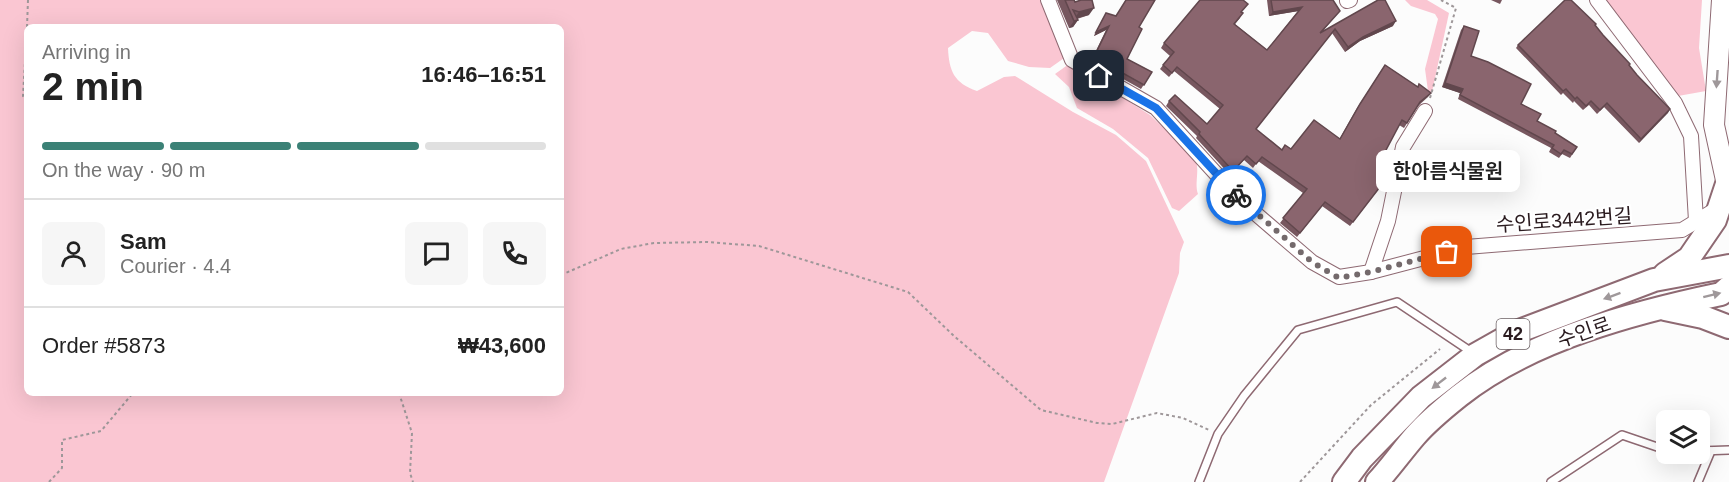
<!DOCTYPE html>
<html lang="en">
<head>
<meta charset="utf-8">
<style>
	body { margin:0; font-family:Arial,"Noto Sans KR",sans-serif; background:#f6f6f6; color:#222; height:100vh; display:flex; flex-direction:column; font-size:22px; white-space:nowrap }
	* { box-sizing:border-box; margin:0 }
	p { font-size:20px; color:#767676 }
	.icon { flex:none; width:33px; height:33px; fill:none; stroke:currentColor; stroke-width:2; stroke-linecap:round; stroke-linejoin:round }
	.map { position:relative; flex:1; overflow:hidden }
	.sheet { position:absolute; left:24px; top:24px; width:540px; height:372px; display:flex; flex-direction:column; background:#fff; border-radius:9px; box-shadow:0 6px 24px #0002 }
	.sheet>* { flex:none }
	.tools { position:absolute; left:1656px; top:410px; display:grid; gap:12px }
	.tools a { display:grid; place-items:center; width:54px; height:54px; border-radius:9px; background:#fff; box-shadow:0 6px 24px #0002; font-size:30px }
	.pin { position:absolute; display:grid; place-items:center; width:51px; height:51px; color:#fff; margin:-26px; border-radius:12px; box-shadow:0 3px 9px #0006 }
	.courier { position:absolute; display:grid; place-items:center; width:60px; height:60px; margin:-30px; border:4px solid #1a73e8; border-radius:50%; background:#fff; color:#222; box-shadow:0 2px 8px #0007 }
	.bubble { position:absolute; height:42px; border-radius:9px; background:#fff; box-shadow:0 6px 24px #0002; font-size:20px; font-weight:600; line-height:42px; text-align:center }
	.head em { font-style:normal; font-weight:600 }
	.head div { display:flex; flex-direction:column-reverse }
	.head { display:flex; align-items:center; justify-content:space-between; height:102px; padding:0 18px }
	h1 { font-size:39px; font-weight:600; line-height:45px }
	.bar { display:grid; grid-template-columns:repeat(4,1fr); gap:9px 6px; align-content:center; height:72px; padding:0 18px }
	.bar i { height:8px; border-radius:4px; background:#e0e0e0 }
	.bar .on { background:#3b8176 }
	.bar p { grid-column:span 4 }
	.line { display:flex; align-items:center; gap:15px; padding:0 18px; border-top:2px solid #e0e0e0 }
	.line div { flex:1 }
	.round { display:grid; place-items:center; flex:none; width:63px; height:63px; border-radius:9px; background:#f6f6f6 }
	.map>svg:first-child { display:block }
	.green { fill:#fac6d2; fill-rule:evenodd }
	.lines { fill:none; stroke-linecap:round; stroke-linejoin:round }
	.service-casing { stroke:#8e6972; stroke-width:10 }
	.minor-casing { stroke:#8e6972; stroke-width:16 }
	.secondary-casing { stroke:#8e6972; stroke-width:22 }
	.primary-casing { stroke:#8e6972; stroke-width:26 }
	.path { stroke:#9e9799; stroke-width:2; stroke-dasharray:3 3; stroke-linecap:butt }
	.service { stroke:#fff; stroke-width:7 }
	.minor { stroke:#fff; stroke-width:14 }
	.secondary { stroke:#fff; stroke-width:20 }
	.primary { stroke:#fff; stroke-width:22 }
	.wall { fill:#77575f }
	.shaded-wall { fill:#61474d }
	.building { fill:#8a656e; stroke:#61474d; stroke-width:1.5 }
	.oneway { fill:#9f989a }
	.done { stroke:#746a6c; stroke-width:6; stroke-dasharray:0 10.8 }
	.route { stroke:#1a73e8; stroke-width:8 }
	.labels { text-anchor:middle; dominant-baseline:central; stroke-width:4.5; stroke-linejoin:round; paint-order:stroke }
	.shield { fill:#fff; stroke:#6a5f62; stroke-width:1.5 }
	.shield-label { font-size:18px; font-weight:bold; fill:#2a1b1f }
	.street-label { font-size:20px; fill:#2a1b1f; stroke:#fff }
</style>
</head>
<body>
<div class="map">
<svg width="1729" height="482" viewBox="0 0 1729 482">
	<rect width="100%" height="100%" fill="#fcfcfc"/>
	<g class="green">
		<path d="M0,0H1041L1067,56L1050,68L1029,67L1008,61L988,33L972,31L948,48C949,71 954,83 977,91L1004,77L1015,76L1073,112L1116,135L1146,161L1184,242L1180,253L1179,273L1104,482H0ZM27,27H561V393H27Z"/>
		<path d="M1405,0H1427L1449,13L1432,92L1428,91L1425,69L1438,19L1435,14L1411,6Z"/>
		<path d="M1606,0H1702L1699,48L1706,91L1678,96L1615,16Z"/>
		<path d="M1069,64L1150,115L1194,157C1201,168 1194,182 1198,194L1179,211L1172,208L1148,158L1113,129L1077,108L1069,87L1055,74Z"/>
	</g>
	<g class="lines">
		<g class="service-casing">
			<g id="service">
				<path d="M1700,451L1729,450"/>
				<path d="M1199,482L1218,434L1244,396L1298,330L1397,302L1473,353"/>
				<path d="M1551,482L1622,435L1666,450"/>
				<path d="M1698,482L1711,451"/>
			</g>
		</g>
		<g class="minor-casing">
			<g id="minor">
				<path d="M1048,0L1072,60L1156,108L1241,201L1312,262L1339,277L1371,272"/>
				<path d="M1597,0L1675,103L1691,136L1696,221"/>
				<path d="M1347,1L1350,0"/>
				<path d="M1425,111L1403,147L1388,221L1371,272L1466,247L1682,230L1718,208"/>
			</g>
		</g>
		<g class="secondary-casing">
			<path id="secondary" d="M1722,0L1714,125L1729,194"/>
		</g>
		<g class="primary-casing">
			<g id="primary">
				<path d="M1665,274L1689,258L1715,220L1727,184"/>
				<path d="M1665,309L1703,317L1729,327"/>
				<path d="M1344,482L1362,458L1421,397L1475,355L1514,333L1654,280L1729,266"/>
				<path d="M1377,482C1390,468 1402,451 1415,436C1427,422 1444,408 1459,396C1529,340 1635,312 1721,294L1729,287"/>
			</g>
		</g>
		<g class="path">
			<path d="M27,27L28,0"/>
			<path d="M27,28L23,96L27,100"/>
			<path d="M1430,98L1456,8L1441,0"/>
			<path d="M561,275L621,249L654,243L707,242L759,246L908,292L954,336L1041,410L1097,423L1112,424L1157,413L1183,418L1209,430"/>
			<path d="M399,393L412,433L410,473L413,482"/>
			<path d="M49,482L62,468V440L101,431L133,393"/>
			<path d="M1300,482L1371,405L1440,349"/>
		</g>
		<use href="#service" class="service"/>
		<use href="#minor" class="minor"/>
		<use href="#secondary" class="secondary"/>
		<use href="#primary" class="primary"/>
	</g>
	<g class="wall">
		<path d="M1057,0H1074L1075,2L1089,15L1077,19L1078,20L1073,27L1069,28Z"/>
		<path d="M1267,0H1333L1340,11L1322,32L1378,0L1393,26L1360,41L1345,52L1332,33L1256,129L1282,150L1291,149L1340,138L1357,108L1385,65L1418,87L1431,93L1428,97L1418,106L1404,128L1399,125L1385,152L1390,174L1350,226L1322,206L1297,237L1280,223L1303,193L1258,161L1253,168L1244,160L1230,175L1196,138L1197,136L1166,106L1169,101L1207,124L1220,109L1174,71L1169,77L1160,69L1170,56L1161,48L1164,43L1242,12L1240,18L1235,24L1267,50L1298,11L1269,16Z"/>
		<path d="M1491,0H1502L1500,4Z"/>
		<path d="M1106,13L1139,27L1127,59L1152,72L1141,89L1091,61L1106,30L1094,36Z"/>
		<path d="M1464,26L1471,56L1521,104L1537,121L1555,133L1577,147L1570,158L1562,154L1559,158L1549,152L1551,148L1458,99L1460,93L1442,87L1461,30Z"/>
		<path d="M1518,45L1629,65L1637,75L1670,109L1639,143L1604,107L1597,114L1589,105L1583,110L1574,101L1573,103L1563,93L1561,95L1516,48Z"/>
	</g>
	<g class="shaded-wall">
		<path d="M1302,7L1299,11L1269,16L1273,12Z"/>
		<path d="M1094,8L1089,15L1074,19L1079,12Z"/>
		<path d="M1078,20L1073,27L1069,28L1074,21Z"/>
		<path d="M1396,21L1393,26L1360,41L1345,52L1348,47L1363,37Z"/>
		<path d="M1109,26L1106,30L1094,36L1096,32Z"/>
		<path d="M1445,83L1463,89L1460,93L1442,87Z"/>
		<path d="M1670,109L1668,113L1639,143L1641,139Z"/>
	</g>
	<g class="building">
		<path d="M1065,0H1074L1075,2L1081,0H1092L1094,8L1079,12L1073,10L1078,20L1074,21Z"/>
		<path d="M1126,0H1155L1139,27L1142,29L1127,59L1152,72L1144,85L1094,57L1109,26L1096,32L1106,13L1116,16Z"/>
		<path d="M1200,0H1243L1248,4L1241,12L1243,13L1234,24L1267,50L1302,7L1273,12L1271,0H1333L1340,11L1320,33L1378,0H1385L1396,21L1363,37L1348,47L1335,29L1256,129L1282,150L1285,145L1291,149L1314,120L1340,139L1360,104L1385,65L1418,87L1419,84L1431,93L1420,102L1407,123L1402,120L1385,152L1394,157L1390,174L1353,222L1325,202L1300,233L1283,218L1307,189L1262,157L1256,164L1247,156L1233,171L1199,134L1200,132L1169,101L1175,95L1207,124L1223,105L1177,67L1172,73L1163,65L1174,52L1164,43Z"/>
		<path d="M1565,0H1571L1596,24L1595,25L1603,35L1630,64L1629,65L1637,75L1670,109L1641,139L1607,103L1600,110L1591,101L1586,106L1577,97L1575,99L1566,89L1563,91L1518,45Z"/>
		<path d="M1464,26L1479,31L1471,56L1488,62L1531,84L1521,104L1541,114L1537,121L1556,131L1555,133L1577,147L1572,154L1564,150L1561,154L1552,148L1554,145L1460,95L1463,89L1445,83Z"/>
	</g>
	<defs><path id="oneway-solid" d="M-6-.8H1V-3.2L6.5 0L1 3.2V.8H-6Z" transform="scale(1.5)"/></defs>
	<g class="oneway">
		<use href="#oneway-solid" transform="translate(1717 79) rotate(94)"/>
		<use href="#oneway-solid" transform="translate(1712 295) rotate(-14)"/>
		<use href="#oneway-solid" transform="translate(1612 296) rotate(160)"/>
		<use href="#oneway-solid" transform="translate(1439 383) rotate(142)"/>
	</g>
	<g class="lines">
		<path class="done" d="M1236,195L1312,262L1339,278L1371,272L1447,252"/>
		<path class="route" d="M1099,76L1156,108L1236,195"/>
	</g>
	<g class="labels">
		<rect class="shield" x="1496.5" y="319" width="33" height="30" rx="4.5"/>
		<g class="shield-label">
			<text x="1513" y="334">42</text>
		</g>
		<g class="street-label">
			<text transform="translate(1564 220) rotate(-4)">수인로3442번길</text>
			<text transform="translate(1584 332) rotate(-19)">수인로</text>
		</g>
	</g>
</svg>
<div class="tools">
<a><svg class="icon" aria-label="layers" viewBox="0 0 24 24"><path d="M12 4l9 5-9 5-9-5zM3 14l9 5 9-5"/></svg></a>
</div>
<div class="pin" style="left:1447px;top:252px;background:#ea580c"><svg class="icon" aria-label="bag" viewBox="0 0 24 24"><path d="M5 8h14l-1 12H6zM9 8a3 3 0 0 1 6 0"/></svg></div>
<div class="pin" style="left:1099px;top:76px;background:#1f2937"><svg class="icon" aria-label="home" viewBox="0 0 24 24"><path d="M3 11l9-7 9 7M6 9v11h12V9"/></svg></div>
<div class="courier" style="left:1236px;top:195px"><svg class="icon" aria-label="bike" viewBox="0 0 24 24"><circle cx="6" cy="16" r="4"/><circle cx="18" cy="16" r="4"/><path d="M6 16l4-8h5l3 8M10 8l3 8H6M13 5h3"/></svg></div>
<div class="bubble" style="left:1376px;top:150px;width:144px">한아름식물원</div>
<section class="sheet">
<div class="head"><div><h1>2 min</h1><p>Arriving in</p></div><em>16:46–16:51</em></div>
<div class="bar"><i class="on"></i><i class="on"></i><i class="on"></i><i></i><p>On the way · 90 m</p></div>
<div class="line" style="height:108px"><a class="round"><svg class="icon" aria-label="person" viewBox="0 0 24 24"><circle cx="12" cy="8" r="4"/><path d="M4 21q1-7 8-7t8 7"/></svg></a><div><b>Sam</b><p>Courier · 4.4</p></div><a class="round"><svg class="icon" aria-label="chat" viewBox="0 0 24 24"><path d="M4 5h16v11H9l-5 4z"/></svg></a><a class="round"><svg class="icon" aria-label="phone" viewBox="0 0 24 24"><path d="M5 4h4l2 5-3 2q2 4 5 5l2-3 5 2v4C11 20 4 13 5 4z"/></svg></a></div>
<div class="line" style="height:78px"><div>Order #5873</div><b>₩43,600</b></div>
</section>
</div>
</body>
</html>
